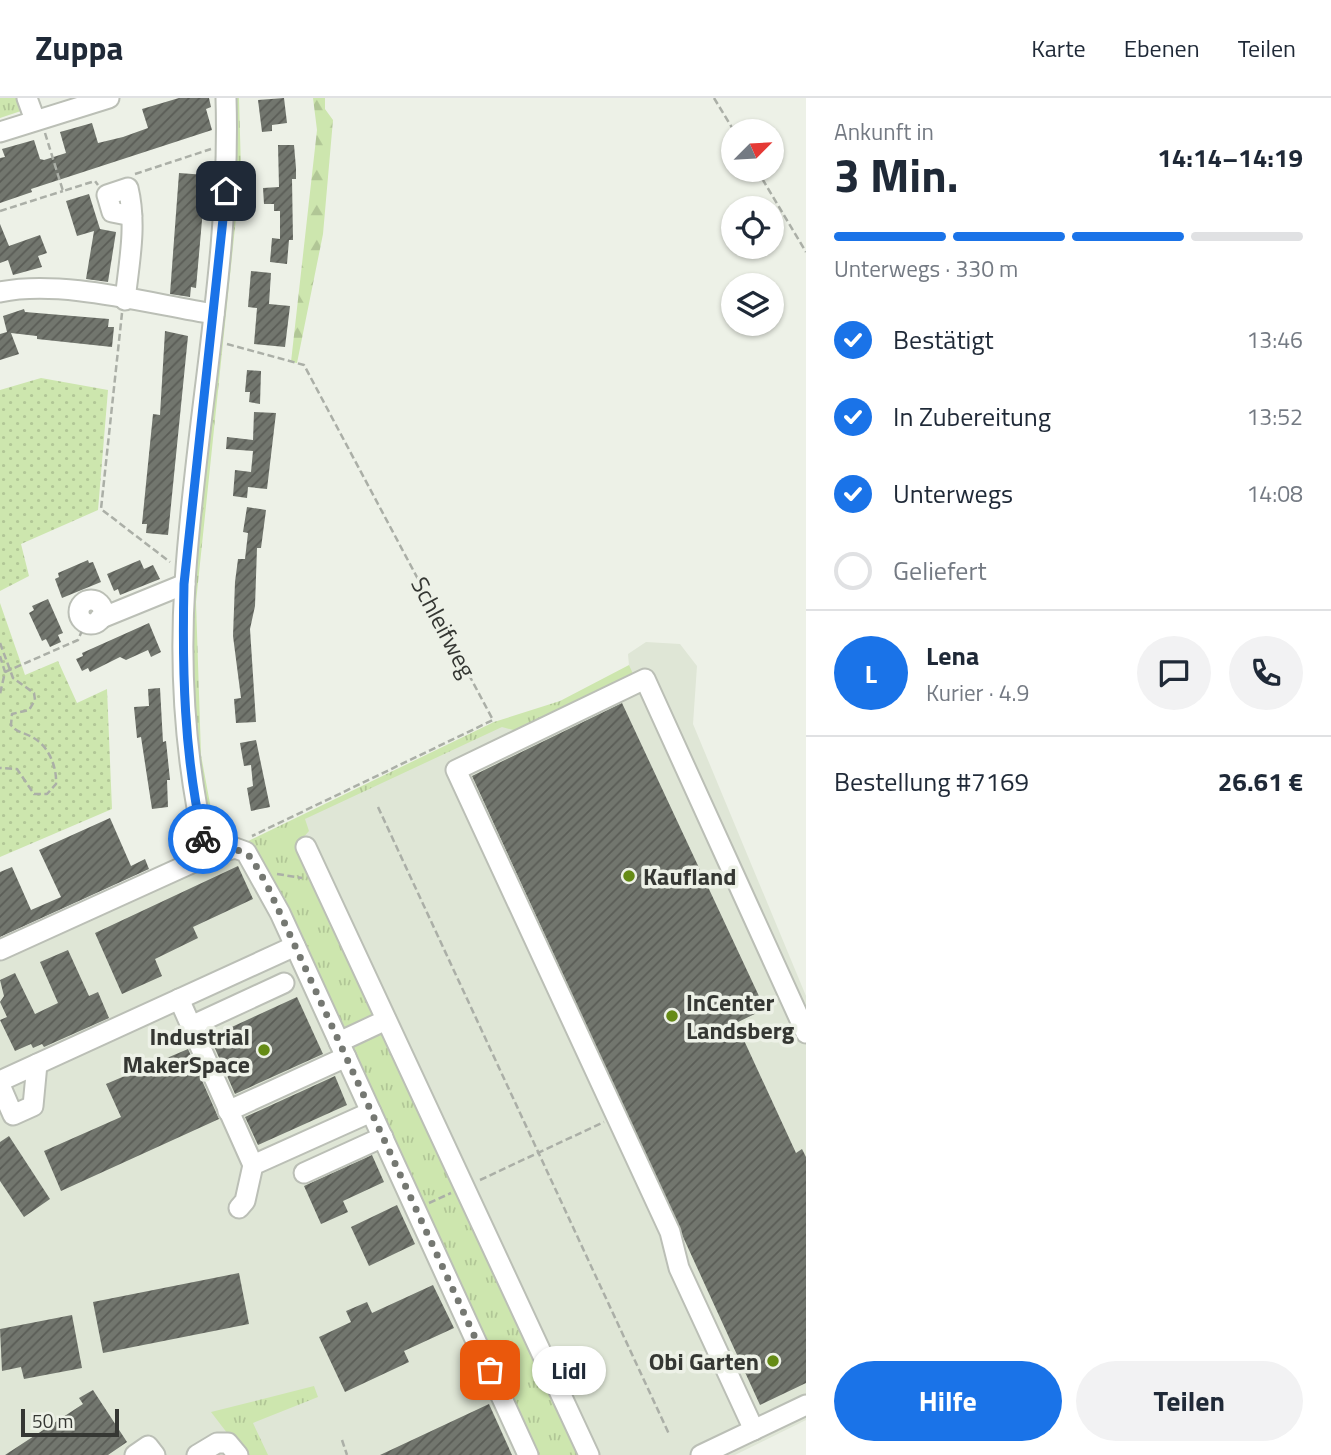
<!DOCTYPE html>
<html lang="de">
<head>
<meta charset="utf-8">
<style>
	body { margin:0; font-family:"Titillium Web",sans-serif; background:#f2f2f3; color:#1f2937; height:100vh; display:flex; flex-direction:column; font-size:26px; white-space:nowrap }
	* { box-sizing:border-box; margin:0 }
	p { font-size:23px; color:#747a83 }
	.icon { flex:none; width:38px; height:38px; fill:none; stroke:currentColor; stroke-width:2; stroke-linecap:round; stroke-linejoin:round }
	.map { position:relative; flex:1; overflow:hidden }
	.details { display:flex; flex-direction:column; background:#fff; width:525px }
	.details>* { flex:none }
	.needle { width:46px; rotate:66deg }
	.controls { position:absolute; left:721px; top:21px; display:grid; gap:14px }
	.controls a { display:grid; place-items:center; width:63px; height:63px; border-radius:50%; background:#fff; box-shadow:0 2px 5px #0004; font-size:35px }
	.scale { position:absolute; left:21px; bottom:18px; width:98px; box-sizing:border-box; padding-left:7px; border:4px solid #353733; border-top:0; font-size:19px; line-height:24px; white-space:nowrap; color:#353733; -webkit-text-stroke:5px #edf1e7; paint-order:stroke }
	.pin { position:absolute; display:grid; place-items:center; width:60px; height:60px; color:#fff; margin:-30px; border-radius:14px; box-shadow:0 4px 10px #0006 }
	.courier { position:absolute; display:grid; place-items:center; width:70px; height:70px; margin:-35px; border:5px solid #1a73e8; border-radius:50%; background:#fff; color:#222; box-shadow:0 2px 9px #0007 }
	.bubble { position:absolute; height:49px; border-radius:24px; background:#fff; box-shadow:0 2px 5px #0004; font-size:23px; font-weight:700; line-height:49px; text-align:center }
	.overview em { font-style:normal; font-weight:700 }
	.overview div { display:flex; flex-direction:column-reverse }
	.overview { display:flex; align-items:center; justify-content:space-between; height:119px; padding:0 28px }
	h1 { font-size:46px; font-weight:700; line-height:52px }
	.bar { display:grid; grid-template-columns:repeat(4,1fr); gap:10px 7px; align-content:center; height:84px; padding:0 28px }
	.bar i { height:9px; border-radius:5px; background:#e0e1e3 }
	.bar .on { background:#1a73e8 }
	.bar p { grid-column:span 4 }
	.line { display:flex; align-items:center; gap:18px; padding:0 28px; border-top:2px solid #e0e1e3 }
	.line div { flex:1 }
	.round { display:grid; place-items:center; flex:none; width:74px; height:74px; border-radius:37px; background:#f2f2f3 }
	ol { padding:0 28px; list-style:none }
	li { display:flex; align-items:center; gap:21px; height:77px }
	li p { margin-inline-start:auto }
	li .icon { padding:7px; border-radius:50%; background:#1a73e8; color:#fff; stroke-width:4 }
	li:last-child { color:#747a83 }
	li i { width:38px; height:38px; border:4px solid #e0e1e3; border-radius:50% }
	.cta { display:flex; gap:14px; margin-top:auto; padding:14px 28px }
	.cta a { flex:1; height:80px; border-radius:42px; background:#1a73e8; color:#fff; font-size:28px; font-weight:700; line-height:80px; text-align:center }
	.cta a+a { background:#f2f2f3; color:#1f2937 }
	header { display:flex; align-items:center; gap:42px; box-sizing:border-box; height:98px; padding:0 35px; background:#fff; border-bottom:2px solid #e0e1e3 }
	header strong { font-size:33px }
	nav { display:flex; gap:38px; margin-inline-start:auto; font-size:24px }
	main { display:flex; flex:1; min-height:0 }
	.map>svg:first-child { display:block }
	.built { fill:#dfe6d6 }
	.grass { fill:url(#grass-tufts) }
	.forest { fill:url(#forest-firs) }
	.park { fill:url(#park-dots) }
	.building { fill:url(#building-hatch) }
	.lines { fill:none; stroke-linecap:round; stroke-linejoin:round }
	.minor-casing { stroke:#bbbfb6; stroke-width:23 }
	.path { stroke:#abafa7; stroke-width:2.5; stroke-dasharray:7 3.5; stroke-linecap:butt }
	.minor { stroke:#fff; stroke-width:19 }
	.done { stroke:#757872; stroke-width:7; stroke-dasharray:0 12.6 }
	.route { stroke:#1a73e8; stroke-width:9 }
	.poi-dot { fill:#658b15; stroke:#edf1e7; stroke-width:2.5 }
	.labels { text-anchor:middle; dominant-baseline:central; stroke-width:7; stroke-linejoin:round; paint-order:stroke }
	.street-label { font-size:24px; fill:#353733; stroke:#edf1e7 }
	.poi-label { font-size:24px; font-weight:bold; fill:#353733; stroke:#edf1e7; text-anchor:start }
</style>
</head>
<body>
<header>
<strong>Zuppa</strong>
<nav><a>Karte</a><a>Ebenen</a><a>Teilen</a></nav>
</header>
<main>
<div class="map">
<svg width="806" height="1357" viewBox="0 0 806 1357">
	<defs>
		<pattern id="grass-tufts" width="24" height="20" patternUnits="userSpaceOnUse" patternTransform="scale(1.75)"><rect width="24" height="20" fill="#cde6ae"/><path d="M3 7l-1-3M5 7V3M7 7l1-3M15 17l-1-3M17 17v-4M19 17l1-3" fill="none" stroke="#b1c696"/></pattern>
		<pattern id="forest-firs" width="22" height="20" patternUnits="userSpaceOnUse" patternTransform="scale(1.75)"><rect width="22" height="20" fill="#cde6ae"/><path d="M5 1l3.5 6h-7zM16 11l3.5 6h-7z" fill="#b1c696"/></pattern>
		<pattern id="park-dots" width="8" height="8" patternUnits="userSpaceOnUse" patternTransform="scale(1.75)"><rect width="8" height="8" fill="#cde6ae"/><path d="M2 2h.1M6 6h.1" fill="none" stroke="#b1c696" stroke-width="1.8" stroke-linecap="round"/></pattern>
		<pattern id="building-hatch" width="6" height="6" patternUnits="userSpaceOnUse" patternTransform="scale(1.75)"><rect width="6" height="6" fill="#72766e"/><path d="M-1 1l2-2M0 6l6-6M5 7l2-2" fill="none" stroke="#5a5c56"/></pattern>
	</defs>
	<rect width="100%" height="100%" fill="#edf1e7"/>
	<path class="built" d="M646,544L680,546L697,568L693,626L806,898V1322L735,1357H0V863L222,763L494,624L538,613L585,593L629,568L628,556Z"/>
	<g class="grass">
		<path d="M0,0H17L21,13L0,20Z"/>
		<path d="M233,0H239L241,72L196,504L201,657L216,738L226,745L210,738L204,713L188,549Z"/>
		<path d="M629,567L634,578L517,633L502,629L305,721L309,733L301,742L376,917L342,934L266,769L259,757L244,745L494,624L560,603Z"/>
		<path d="M381,931L580,1357H537L347,946Z"/>
		<path d="M314,1288L318,1299L253,1325L268,1357H244L211,1314Z"/>
	</g>
	<path class="forest" d="M313,0H325V11L333,22L323,136L297,265L291,264L317,32Z"/>
	<g class="park">
		<path d="M41,280L108,292L98,412L21,446L29,478L0,493V292Z"/>
		<path d="M0,505L25,577L58,563L77,605L107,591L112,711L0,759Z"/>
	</g>
	<g class="building">
		<path d="M179,0H209L211,9L206,11L212,32L31,91L32,94L0,105V60L5,59L2,51L34,42L40,61L44,62L66,55L60,34L92,25L98,45L123,39L148,30L142,11Z"/>
		<path d="M284,0L287,25L272,27V33L262,34L258,2Z"/>
		<path d="M278,47H294L296,70V81H292L293,142H289L287,166L270,164L272,140L280,141V113H274V106H264L263,90L279,89Z"/>
		<path d="M179,75L206,77L196,190L191,189L190,199L170,196Z"/>
		<path d="M89,96L100,131L116,134L108,184L86,181L94,133L77,138L66,103Z"/>
		<path d="M0,126L9,148L40,137L47,155L38,158L42,169L13,177L8,162L0,165Z"/>
		<path d="M251,173L271,175L269,206L290,208L285,249L254,246L257,210L248,209Z"/>
		<path d="M24,211L25,214L109,221L108,229H114L112,249L37,241V238L11,235L19,256L0,262V236L7,234L3,218Z"/>
		<path d="M165,233L188,238L168,437L146,435L147,426H142L153,316L160,317Z"/>
		<path d="M247,272L261,273L260,306L249,304L250,294H245Z"/>
		<path d="M254,314L276,315L267,391L248,389L247,400L233,398L235,372L251,374L253,353L226,351L227,339L253,342Z"/>
		<path d="M247,409L266,412L261,450H257L255,508L250,531L256,624L236,625L234,601L241,600L233,538L235,484L238,461H245L248,435L243,434Z"/>
		<path d="M88,462L89,465L93,464L101,484L62,500L55,481L59,479L58,475Z"/>
		<path d="M140,462L144,471L153,467L160,481L120,497L118,491L114,493L107,476Z"/>
		<path d="M48,501L63,535L58,537L61,544L50,549L46,541L42,543L29,515L34,512L32,508Z"/>
		<path d="M149,525L161,554L151,559L148,552L126,562L120,559L90,574L88,570L82,573L76,561L83,558L82,555Z"/>
		<path d="M160,590L163,644L166,643L170,682H167L168,709L152,711L141,639L137,640L134,609L149,608L148,591Z"/>
		<path d="M622,605L765,911L736,925L796,1055L802,1051L806,1059V1285L760,1307L472,678Z"/>
		<path d="M256,642L270,709L251,713L247,690L253,688L251,667L244,668L240,645Z"/>
		<path d="M110,720L131,768L145,761L149,771L0,839V774L12,769L31,812L61,799L39,752Z"/>
		<path d="M238,768L253,801L193,829L198,840L155,861L162,878L122,896L95,835Z"/>
		<path d="M68,852L89,898L98,894L109,920L44,949L42,946L33,950L31,946L15,953L0,922L7,919L0,904L4,898L0,882L15,875L35,916L58,905L40,864Z"/>
		<path d="M297,899L323,956L235,996L210,939Z"/>
		<path d="M188,951L219,1021L61,1093L44,1053L121,1019L106,986Z"/>
		<path d="M335,978L347,1007L258,1047L245,1019Z"/>
		<path d="M9,1038L50,1101L24,1119L0,1083V1044Z"/>
		<path d="M372,1057L384,1084L343,1103L348,1114L321,1126L304,1088Z"/>
		<path d="M397,1107L415,1146L369,1168L351,1129Z"/>
		<path d="M239,1175L249,1226L103,1255L93,1204Z"/>
		<path d="M433,1187L454,1230L404,1253L409,1264L345,1294L319,1239L351,1224L346,1213L367,1204L372,1215Z"/>
		<path d="M72,1217L82,1270L24,1281L21,1269L2,1273L0,1231Z"/>
		<path d="M93,1292L127,1344L108,1357H5L83,1306L79,1300Z"/>
		<path d="M489,1306L512,1357H380Z"/>
	</g>
	<g class="lines">
		<g class="minor-casing">
			<g id="minor">
				<path d="M27,0L35,22"/>
				<path d="M0,34L109,0"/>
				<path d="M0,194C62,181 150,206 214,216"/>
				<path d="M125,202C129,165 137,127 128,90L107,97L112,114L132,118"/>
				<circle cx="91" cy="514" r="12"/>
				<path d="M99,521L185,486"/>
				<path d="M306,749L589,1357"/>
				<path d="M207,758C186,669 179,576 185,485C195,323 231,163 226,0"/>
				<path d="M0,852L207,758L235,750L246,754L280,815L528,1357"/>
				<path d="M179,901L253,1067"/>
				<path d="M191,928L284,885"/>
				<path d="M339,944L386,922"/>
				<path d="M0,983L295,848"/>
				<path d="M0,987L13,1017L33,1008L37,966"/>
				<path d="M228,1013L346,959"/>
				<path d="M304,1075L383,1039"/>
				<path d="M239,1110L245,1103L253,1067L371,1014"/>
				<path d="M754,1332L679,1170L670,1134L456,672L645,581L806,935"/>
				<path d="M135,1357L148,1348L155,1357"/>
				<path d="M197,1357L217,1345H228L238,1357"/>
				<path d="M701,1357L806,1307"/>
			</g>
		</g>
		<g class="path">
			<path d="M714,0L734,33"/>
			<path d="M45,35L63,93L95,83L98,87"/>
			<path d="M757,72L806,154"/>
			<path d="M135,76L211,51"/>
			<path d="M0,113L63,93"/>
			<path d="M122,215L101,411L170,464"/>
			<path d="M227,246L304,267L493,622L252,738"/>
			<path d="M0,545L13,580L34,595L35,602L29,612L12,616L11,627C16,634 22,634 30,638C48,646 57,668 56,686L47,696H34L17,671L0,670"/>
			<path d="M0,558L5,574L0,596"/>
			<path d="M5,574L78,542L84,528"/>
			<path d="M378,709L669,1336"/>
			<path d="M277,776L302,780"/>
			<path d="M480,1082L604,1024"/>
			<path d="M429,1105L451,1095"/>
			<path d="M342,1342L347,1357"/>
		</g>
		<use href="#minor" class="minor"/>
	</g>
	<g class="lines">
		<path class="done" d="M203,741L206,758C249,746 246,751 267,787L490,1272"/>
		<path class="route" d="M203,741C184,657 182,571 184,486L226,93"/>
	</g>
	<g class="poi-dot">
		<circle cx="629" cy="778" r="7"/>
		<circle cx="672" cy="918" r="7"/>
		<circle cx="264" cy="952" r="7"/>
		<circle cx="773" cy="1263" r="7"/>
	</g>
	<g class="labels">
		<g class="street-label">
			<text transform="translate(444 529) rotate(62)">Schleifweg</text>
		</g>
		<g class="poi-label">
			<text x="643" y="778">Kaufland</text>
			<text x="686" y="904">InCenter<tspan x="686" dy="28">Landsberg</tspan></text>
			<text x="250" y="938" text-anchor="end">Industrial<tspan x="250" dy="28">MakerSpace</tspan></text>
			<text x="759" y="1263" text-anchor="end">Obi Garten</text>
		</g>
	</g>
</svg>
<div class="controls">
<a><svg class="needle" viewBox="-14 -14 28 28"><path d="M0-13l5 13h-10z" fill="#e53935"/><path d="M0 13l5-13h-10z" fill="#747a83"/></svg></a>
<a><svg class="icon" aria-label="locate" viewBox="0 0 24 24"><circle cx="12" cy="12" r="6"/><path d="M12 2v4M12 18v4M2 12h4M18 12h4"/></svg></a>
<a><svg class="icon" aria-label="layers" viewBox="0 0 24 24"><path d="M12 4l9 5-9 5-9-5zM3 14l9 5 9-5"/></svg></a>
</div>
<div class="scale">50 m</div>
<div class="pin" style="left:490px;top:1272px;background:#ea580c"><svg class="icon" aria-label="bag" viewBox="0 0 24 24"><path d="M5 8h14l-1 12H6zM9 8a3 3 0 0 1 6 0"/></svg></div>
<div class="pin" style="left:226px;top:93px;background:#1f2937"><svg class="icon" aria-label="home" viewBox="0 0 24 24"><path d="M3 11l9-7 9 7M6 9v11h12V9"/></svg></div>
<div class="courier" style="left:203px;top:741px"><svg class="icon" aria-label="bike" viewBox="0 0 24 24"><circle cx="6" cy="16" r="4"/><circle cx="18" cy="16" r="4"/><path d="M6 16l4-8h5l3 8M10 8l3 8H6M13 5h3"/></svg></div>
<div class="bubble" style="left:532px;top:1248px;width:74px">Lidl</div>
</div>
<section class="details">
<div class="overview"><div><h1>3 Min.</h1><p>Ankunft in</p></div><em>14:14–14:19</em></div>
<div class="bar"><i class="on"></i><i class="on"></i><i class="on"></i><i></i><p>Unterwegs · 330 m</p></div>
<ol>
<li><svg class="icon" aria-label="check" viewBox="0 0 24 24"><path d="M5 12l5 5 9-10"/></svg>Bestätigt<p>13:46</p></li>
<li><svg class="icon" aria-label="check" viewBox="0 0 24 24"><path d="M5 12l5 5 9-10"/></svg>In Zubereitung<p>13:52</p></li>
<li><svg class="icon" aria-label="check" viewBox="0 0 24 24"><path d="M5 12l5 5 9-10"/></svg>Unterwegs<p>14:08</p></li>
<li><i></i>Geliefert</li>
</ol>
<div class="line" style="height:126px"><b class="round" style="background:#1a73e8;color:#fff">L</b><div><b>Lena</b><p>Kurier · 4.9</p></div><a class="round"><svg class="icon" aria-label="chat" viewBox="0 0 24 24"><path d="M4 5h16v11H9l-5 4z"/></svg></a><a class="round"><svg class="icon" aria-label="phone" viewBox="0 0 24 24"><path d="M5 4h4l2 5-3 2q2 4 5 5l2-3 5 2v4C11 20 4 13 5 4z"/></svg></a></div>
<div class="line" style="height:91px"><div>Bestellung #7169</div><b>26.61 €</b></div>
<div class="cta"><a>Hilfe</a><a>Teilen</a></div>
</section>
</main>
</body>
</html>
